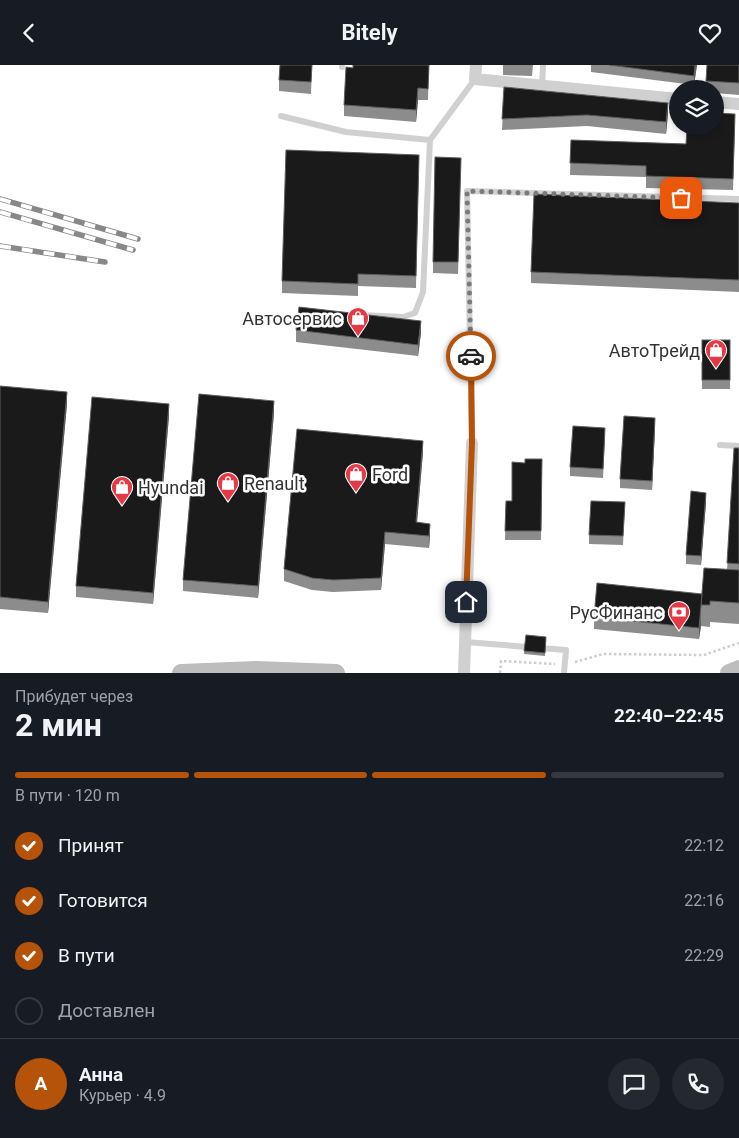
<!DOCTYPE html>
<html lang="ru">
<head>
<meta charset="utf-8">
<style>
	body { margin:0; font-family:Roboto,sans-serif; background:#242831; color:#f1f3f6; height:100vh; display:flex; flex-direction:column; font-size:19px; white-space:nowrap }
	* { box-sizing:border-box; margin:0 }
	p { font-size:16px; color:#9ea1a6 }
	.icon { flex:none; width:28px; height:28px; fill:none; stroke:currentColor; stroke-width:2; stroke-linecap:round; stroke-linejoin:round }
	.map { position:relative; height:608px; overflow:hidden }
	.side { display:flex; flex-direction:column; background:#171b24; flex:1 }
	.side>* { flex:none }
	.fabs { position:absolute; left:669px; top:15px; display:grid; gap:10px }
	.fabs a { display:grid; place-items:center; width:55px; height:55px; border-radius:50%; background:#171b24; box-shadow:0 2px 8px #0003; font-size:25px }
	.pin { position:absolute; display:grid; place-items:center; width:42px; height:42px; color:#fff; margin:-21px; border-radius:10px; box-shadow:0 2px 8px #0006 }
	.courier { position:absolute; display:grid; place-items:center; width:50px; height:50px; margin:-25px; border:4px solid #b45309; border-radius:50%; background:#fff; color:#222; box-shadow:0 1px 6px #0007 }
	.overview em { font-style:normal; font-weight:700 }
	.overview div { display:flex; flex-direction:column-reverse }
	.overview { display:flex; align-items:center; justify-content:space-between; height:85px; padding:0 15px }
	h1 { font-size:32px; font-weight:700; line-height:38px }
	.bar { display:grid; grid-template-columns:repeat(4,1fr); gap:8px 5px; align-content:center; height:60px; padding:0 15px }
	.bar i { height:6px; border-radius:4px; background:#363941 }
	.bar .active { background:#b45309 }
	.bar p { grid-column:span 4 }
	.line { display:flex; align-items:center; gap:12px; padding:0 15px; border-top:1px solid #363941 }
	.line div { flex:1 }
	.round { display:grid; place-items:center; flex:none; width:52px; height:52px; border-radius:26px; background:#242831 }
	ol { padding:0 15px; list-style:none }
	li { display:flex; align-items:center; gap:15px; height:55px }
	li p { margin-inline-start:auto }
	li .icon { padding:5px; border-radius:50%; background:#b45309; color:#fff; stroke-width:4 }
	li:last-child { color:#9ea1a6 }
	li i { width:28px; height:28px; border:2px solid #363941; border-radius:50% }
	header { display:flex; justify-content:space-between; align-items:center; height:65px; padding:0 15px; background:#171b24; font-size:22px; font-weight:700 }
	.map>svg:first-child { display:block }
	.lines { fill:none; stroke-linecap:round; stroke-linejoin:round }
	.path { stroke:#cdcdcd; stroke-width:2.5; stroke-dasharray:2.5 2.5; stroke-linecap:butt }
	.lane { stroke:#d0d0d0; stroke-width:6 }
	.street { stroke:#d0d0d0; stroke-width:12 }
	.secondary { stroke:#bdbdbd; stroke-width:18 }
	.rail-casing { stroke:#888; stroke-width:5.5 }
	.rail { stroke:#fff; stroke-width:4; stroke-dasharray:11; stroke-linecap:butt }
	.wall { fill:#8c8c8c }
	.shaded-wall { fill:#5f5f5f }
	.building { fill:#1a1a1a; stroke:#5f5f5f }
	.done { stroke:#7a7a7a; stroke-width:5; stroke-dasharray:0 9 }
	.route { stroke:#b45309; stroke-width:6 }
	.labels { text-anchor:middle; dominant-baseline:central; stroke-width:5; stroke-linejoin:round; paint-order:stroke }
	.poi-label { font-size:18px; fill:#333; stroke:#fff; text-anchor:end }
</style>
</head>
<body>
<header><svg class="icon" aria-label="back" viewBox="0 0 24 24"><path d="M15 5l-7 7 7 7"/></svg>Bitely<svg class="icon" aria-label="heart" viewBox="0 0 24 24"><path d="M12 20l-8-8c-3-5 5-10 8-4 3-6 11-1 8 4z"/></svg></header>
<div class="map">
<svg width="739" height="608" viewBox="0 0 739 608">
	<rect width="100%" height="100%" fill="#fff"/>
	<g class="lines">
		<g class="path">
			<path d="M575,597L603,589L704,590L739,578"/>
			<path d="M500,608L501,596L555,599"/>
		</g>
		<g class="lane">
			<path d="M342,2V0"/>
			<path d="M542,21L543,0"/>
			<path d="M281,51L346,67L430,75L475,14"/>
			<path d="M362,250L403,252L415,248L423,227L430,75"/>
			<path d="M472,378L467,126L739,134"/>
			<path d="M720,380L739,381"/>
			<path d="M465,577L566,585L564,608"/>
		</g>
		<g class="street">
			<path d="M476,0L475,14L678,34"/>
			<path d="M715,37L739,39"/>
			<path d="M464,608L472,378"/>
		</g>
		<g class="secondary">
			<path d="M181,608L256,605L336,608"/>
			<path d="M729,608L739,604"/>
		</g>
		<g class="rail-casing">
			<g id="rail">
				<path d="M0,134L138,174"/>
				<path d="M0,147L133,185"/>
				<path d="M0,181L105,197"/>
			</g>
		</g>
		<use href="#rail" class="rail"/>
	</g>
	<g class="wall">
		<path d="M312,0L311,29L279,26V15Z"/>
		<path d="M429,0L428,35H418L416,57L344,51V40L353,3Z"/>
		<path d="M503,0H533L532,11L503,10Z"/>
		<path d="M591,0H697L694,20L591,7Z"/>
		<path d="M707,0H739V30L715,28V24H706Z"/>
		<path d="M504,22L668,49L666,69L587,61L502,65Z"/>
		<path d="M735,60L733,125L646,123V112L570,110L571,75L686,79Z"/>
		<path d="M419,90L416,223L358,221V231L282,228V216Z"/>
		<path d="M461,93L458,209L433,208V197Z"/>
		<path d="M739,138V227L531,218V207Z"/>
		<path d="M296,265L421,268L418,291L296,277Z"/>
		<rect x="702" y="275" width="28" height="49"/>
		<path d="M0,321L67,339L48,548L0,544Z"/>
		<path d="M274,348L258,533L183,526V515Z"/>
		<path d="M169,351L153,539L76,532V521Z"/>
		<path d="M655,362L652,425L620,423V414Z"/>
		<path d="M605,372L603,413L570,411V402Z"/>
		<path d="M739,383V559L710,557V562L701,561L699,574L594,564V552L702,529L727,504Z"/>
		<path d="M423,387L417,457L430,470L429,483L385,479L381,525L333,527L312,525L284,516V504Z"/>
		<path d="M542,394L541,475H505L506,436H512L525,398Z"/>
		<path d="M625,437L623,480L589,479V470Z"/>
		<path d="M706,437L701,500L686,499V490Z"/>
		<path d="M526,570L546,575L545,591L524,589Z"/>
	</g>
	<g class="shaded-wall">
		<path d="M695,0H697L694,20V11Z"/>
		<path d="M418,23V35L416,57V45Z"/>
		<path d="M668,38V49L666,69V57Z"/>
		<path d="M421,256V268L418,291V280Z"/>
		<path d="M67,327V339L48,548V537Z"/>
		<path d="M274,336V348L258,533V521Z"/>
		<path d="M169,339V351L153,539V528Z"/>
		<path d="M655,353V362L652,425V416Z"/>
		<path d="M423,376V387L416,469V457Z"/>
		<path d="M706,428V437L701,500V491Z"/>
		<path d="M430,459V470L429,483V471Z"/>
		<path d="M385,467V479L381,525V513Z"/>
		<path d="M701,549V561L699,574V563Z"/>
	</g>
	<g class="building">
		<path d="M280,0H312L311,17L279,15Z"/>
		<path d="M353,0H429L428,24L418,23L416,45L344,40L346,2L353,3Z"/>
		<path d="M609,0H695L694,11Z"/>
		<path d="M707,0H739V18L706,16Z"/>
		<path d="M504,22L668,38L666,57L587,50L502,54Z"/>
		<path d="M715,48L735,49L733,114L646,111V101L570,98L571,75L686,79L687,61H715Z"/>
		<path d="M286,85L419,90L416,211L358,209V219L282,216Z"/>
		<path d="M435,92L461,93L458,197H433Z"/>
		<path d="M534,129L739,138V215L531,207Z"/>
		<path d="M299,242L421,256L418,280L296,265Z"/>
		<rect x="702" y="275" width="28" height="40"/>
		<path d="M0,321L67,327L48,537L0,532Z"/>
		<path d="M199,329L274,336L258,521L183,515Z"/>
		<path d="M92,332L169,339L153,528L76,521Z"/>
		<path d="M624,351L655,353L652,416L620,414Z"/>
		<path d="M573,361L605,363L603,404L570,402Z"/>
		<path d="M297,364L423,376L416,457L430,459L429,471L385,467L381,513L333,515L312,513L284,504Z"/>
		<path d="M734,383H739V499L727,498Z"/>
		<path d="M525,394H542L541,466H505L506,436H512V397L525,398Z"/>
		<path d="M691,426L706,428L701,491L686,490Z"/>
		<path d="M591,436L625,437L623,471L589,470Z"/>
		<path d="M704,503L739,505V538L710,536V540H701Z"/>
		<path d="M597,518L702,529L699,563L594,552Z"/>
		<path d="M526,570L546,572L545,588L524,586Z"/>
	</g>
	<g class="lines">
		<path class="done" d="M471,291L467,126L681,133"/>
		<path class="route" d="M466,537L472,378L471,291"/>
	</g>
	<defs>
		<g id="shop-pin" transform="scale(1.125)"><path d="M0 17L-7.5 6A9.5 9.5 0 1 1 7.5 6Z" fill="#e63946" stroke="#fff"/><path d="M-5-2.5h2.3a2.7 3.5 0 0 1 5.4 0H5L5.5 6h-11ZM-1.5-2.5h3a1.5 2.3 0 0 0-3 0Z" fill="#fff"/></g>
		<g id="bank-pin" transform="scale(1.125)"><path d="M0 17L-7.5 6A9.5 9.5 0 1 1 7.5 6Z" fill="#e63946" stroke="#fff"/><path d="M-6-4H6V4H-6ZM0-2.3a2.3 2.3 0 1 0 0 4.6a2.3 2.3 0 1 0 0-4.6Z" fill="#fff"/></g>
	</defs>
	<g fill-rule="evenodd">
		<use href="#shop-pin" x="358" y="253"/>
		<use href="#shop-pin" x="716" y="285"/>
		<use href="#shop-pin" x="356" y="409"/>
		<use href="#shop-pin" x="228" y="418"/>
		<use href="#shop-pin" x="122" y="422"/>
		<use href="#bank-pin" x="679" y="547"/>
	</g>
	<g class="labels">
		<g class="poi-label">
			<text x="342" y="253">Автосервис</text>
			<text x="700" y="285">АвтоТрейд</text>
			<text x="372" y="409" text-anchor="start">Ford</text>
			<text x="244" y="418" text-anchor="start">Renault</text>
			<text x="138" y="422" text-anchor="start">Hyundai</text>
			<text x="663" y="547">РусФинанс</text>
		</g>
	</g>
</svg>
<div class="fabs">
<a><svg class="icon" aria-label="layers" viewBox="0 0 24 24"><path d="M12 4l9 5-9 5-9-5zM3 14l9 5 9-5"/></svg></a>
</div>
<div class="pin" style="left:681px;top:133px;background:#ea580c"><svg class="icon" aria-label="bag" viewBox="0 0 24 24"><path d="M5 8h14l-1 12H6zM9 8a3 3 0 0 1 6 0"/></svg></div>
<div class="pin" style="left:466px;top:537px;background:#1f2937"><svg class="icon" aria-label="home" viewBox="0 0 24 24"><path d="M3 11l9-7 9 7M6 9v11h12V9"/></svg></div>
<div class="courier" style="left:471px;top:291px"><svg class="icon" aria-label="car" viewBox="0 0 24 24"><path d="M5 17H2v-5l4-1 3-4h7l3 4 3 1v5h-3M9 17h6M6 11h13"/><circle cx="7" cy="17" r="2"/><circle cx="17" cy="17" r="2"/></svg></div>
</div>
<section class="side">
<div class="overview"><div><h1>2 мин</h1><p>Прибудет через</p></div><em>22:40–22:45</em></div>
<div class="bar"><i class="active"></i><i class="active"></i><i class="active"></i><i></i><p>В пути · 120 m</p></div>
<ol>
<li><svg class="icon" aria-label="check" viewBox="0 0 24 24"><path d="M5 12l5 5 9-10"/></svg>Принят<p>22:12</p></li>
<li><svg class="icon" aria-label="check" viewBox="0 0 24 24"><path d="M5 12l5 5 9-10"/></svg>Готовится<p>22:16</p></li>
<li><svg class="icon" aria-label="check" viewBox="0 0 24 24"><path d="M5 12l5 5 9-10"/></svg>В пути<p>22:29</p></li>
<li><i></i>Доставлен</li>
</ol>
<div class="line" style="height:90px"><b class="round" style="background:#b45309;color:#fff">А</b><div><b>Анна</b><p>Курьер · 4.9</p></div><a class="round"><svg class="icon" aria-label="chat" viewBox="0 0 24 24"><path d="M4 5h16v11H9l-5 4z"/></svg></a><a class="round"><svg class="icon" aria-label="phone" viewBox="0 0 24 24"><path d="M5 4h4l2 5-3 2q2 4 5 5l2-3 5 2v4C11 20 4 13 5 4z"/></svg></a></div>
</section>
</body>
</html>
